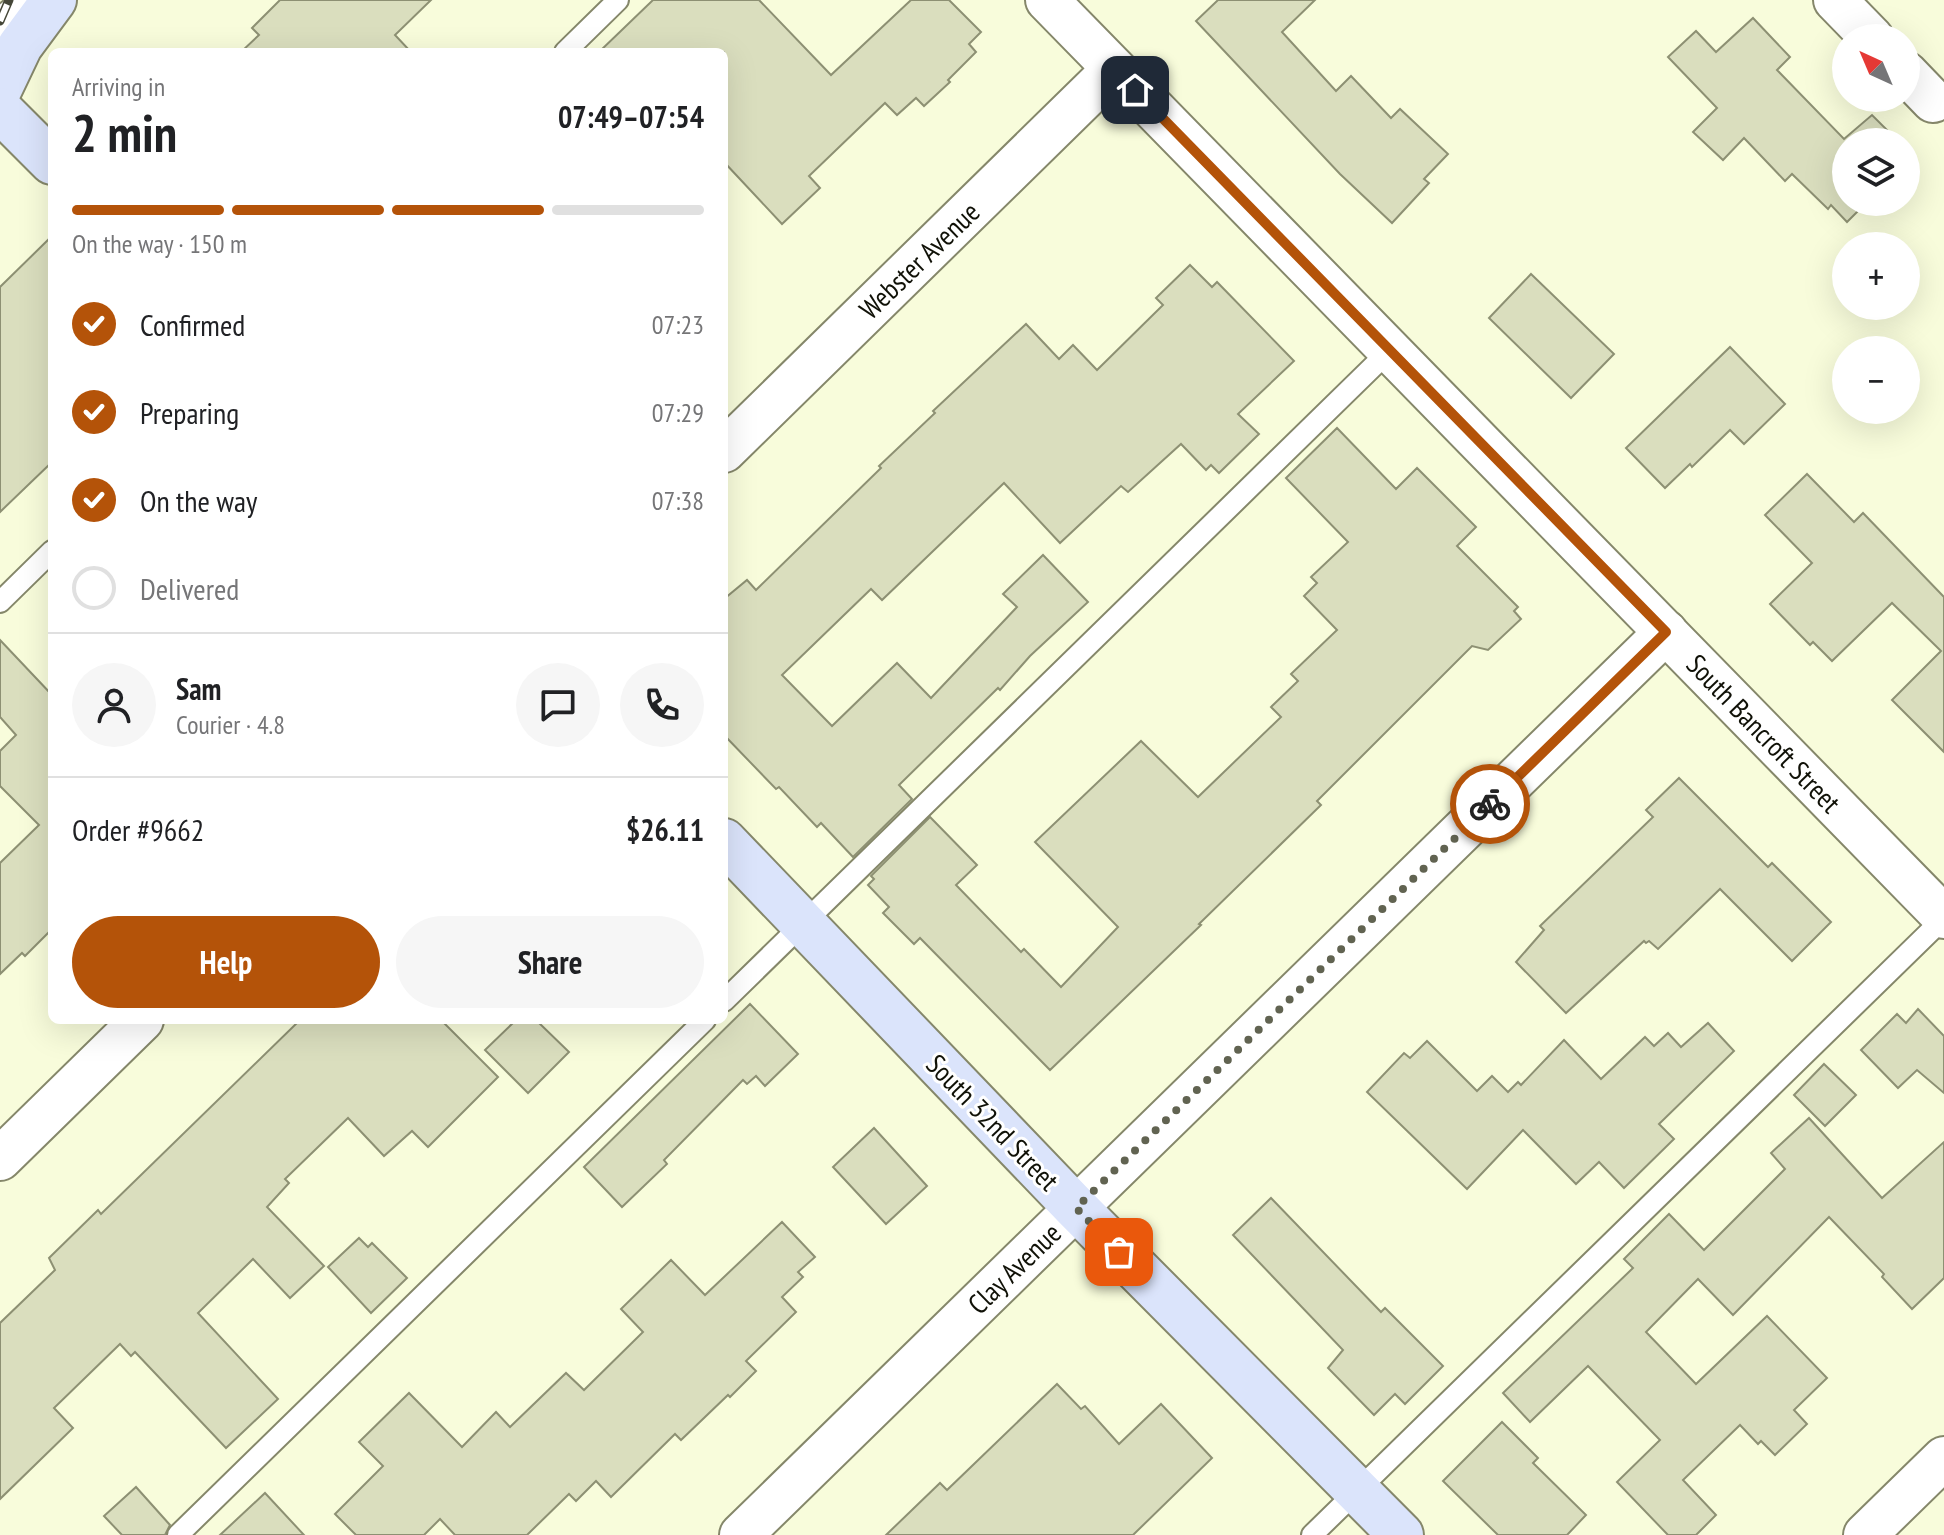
<!DOCTYPE html>
<html lang="en">
<head>
<meta charset="utf-8">
<style>
	body { margin:0; font-family:"PT Sans Narrow",sans-serif; background:#f6f6f6; color:#202124; height:100vh; display:flex; flex-direction:column; font-size:30px; white-space:nowrap }
	* { box-sizing:border-box; margin:0 }
	p { font-size:26px; color:#757577 }
	.icon { flex:none; width:44px; height:44px; fill:none; stroke:currentColor; stroke-width:2; stroke-linecap:round; stroke-linejoin:round }
	.map { position:relative; flex:1; overflow:hidden }
	.side { position:absolute; left:48px; top:48px; width:680px; height:976px; display:flex; flex-direction:column; background:#fff; border-radius:12px; box-shadow:0 8px 32px #0002 }
	.side>* { flex:none }
	.needle { width:52px; rotate:316deg }
	.controls { position:absolute; left:1832px; top:24px; display:grid; gap:16px }
	.controls a { display:grid; place-items:center; width:88px; height:88px; border-radius:50%; background:#fff; box-shadow:0 8px 32px #0002; font-size:40px }
	.pin { position:absolute; display:grid; place-items:center; width:68px; height:68px; color:#fff; margin:-34px; border-radius:16px; box-shadow:0 4px 12px #0006 }
	.courier { position:absolute; display:grid; place-items:center; width:80px; height:80px; margin:-40px; border:6px solid #b45309; border-radius:50%; background:#fff; color:#222; box-shadow:0 2px 10px #0007 }
	.head em { font-style:normal; font-weight:700 }
	.head div { display:flex; flex-direction:column-reverse }
	.head { display:flex; align-items:center; justify-content:space-between; height:136px; padding:0 24px }
	h1 { font-size:52px; font-weight:700; line-height:60px }
	.bar { display:grid; grid-template-columns:repeat(4,1fr); gap:12px 8px; align-content:center; height:96px; padding:0 24px }
	.bar i { height:10px; border-radius:6px; background:#e0e0e0 }
	.bar .selected { background:#b45309 }
	.bar p { grid-column:span 4 }
	.line { display:flex; align-items:center; gap:20px; padding:0 24px; border-top:2px solid #e0e0e0 }
	.line div { flex:1 }
	.round { display:grid; place-items:center; flex:none; width:84px; height:84px; border-radius:42px; background:#f6f6f6 }
	ol { padding:0 24px; list-style:none }
	li { display:flex; align-items:center; gap:24px; height:88px }
	li p { margin-inline-start:auto }
	li .icon { padding:8px; border-radius:50%; background:#b45309; color:#fff; stroke-width:4 }
	li:last-child { color:#757577 }
	li i { width:44px; height:44px; border:4px solid #e0e0e0; border-radius:50% }
	.primary-button { display:flex; gap:16px; margin-top:auto; padding:16px 24px }
	.primary-button a { flex:1; height:92px; border-radius:48px; background:#b45309; color:#fff; font-size:32px; font-weight:700; line-height:92px; text-align:center }
	.primary-button a+a { background:#f6f6f6; color:#202124 }
	.map>svg:first-child { display:block }
	.building { fill:#dadebe; stroke:#8d9073; stroke-width:2 }
	.lines { fill:none; stroke-linecap:round; stroke-linejoin:round }
	.lane-casing { stroke:#85876a; stroke-width:24 }
	.street-casing { stroke:#85876a; stroke-width:46 }
	.secondary-casing { stroke:#85876a; stroke-width:48 }
	.lane { stroke:#fff; stroke-width:20 }
	.street { stroke:#fff; stroke-width:42 }
	.secondary { stroke:#dbe4fb; stroke-width:44 }
	.rail-casing { stroke:#454738; stroke-width:9 }
	.rail { stroke:#fff; stroke-width:6; stroke-dasharray:18; stroke-linecap:butt }
	.done { stroke:#616351; stroke-width:8; stroke-dasharray:0 14.4 }
	.route { stroke:#b45309; stroke-width:10 }
	.labels { text-anchor:middle; dominant-baseline:central; stroke-width:6; stroke-linejoin:round; paint-order:stroke }
	.street-label { font-size:28px; fill:#101107; stroke:#fff }
</style>
</head>
<body>
<div class="map">
<svg width="1944" height="1535" viewBox="0 0 1944 1535">
	<rect width="100%" height="100%" fill="#f8fcdb"/>
	<g class="building">
		<path d="M280,0H431L395,35L411,52H241L259,35L252,28Z"/>
		<path d="M653,0H759L831,75L911,0H949L981,32L969,44L976,52L948,80L950,82L924,106L916,98L897,115L885,103L809,176L820,188L782,224L724,162V52H599Z"/>
		<path d="M1218,0H1315L1282,32L1336,91L1351,76L1391,118L1400,109L1448,154L1424,179L1429,183L1392,223L1340,174L1196,21Z"/>
		<path d="M1753,18L1790,57L1777,70L1844,139L1872,115L1899,142H1846V202H1867L1847,222L1831,205L1828,209L1792,174L1785,181L1744,138L1723,160L1693,132L1717,108L1668,57L1696,31L1716,52Z"/>
		<path d="M52,236V462L0,512V287Z"/>
		<path d="M1190,265L1212,287L1217,282L1294,361L1238,414L1259,434L1219,473L1211,465L1206,470L1181,444L1128,492L1121,486L1060,543L1004,483L882,600L871,589L782,675L832,726L897,663L931,698L1017,607L1003,594L1043,555L1088,602L1030,656L1000,690L998,688L899,785L912,799L853,857L821,823L817,827L779,787L776,789L724,735V599L747,580L756,590L881,468L879,466L935,413L933,411L1026,324L1059,359L1073,345L1097,370L1163,305L1156,298Z"/>
		<path d="M1531,274L1614,354L1571,398L1489,318Z"/>
		<path d="M1730,347L1785,404L1744,444L1730,430L1692,467L1690,464L1665,488L1626,448Z"/>
		<path d="M1337,428L1396,489L1417,468L1476,527L1457,546L1518,607L1514,611L1521,619L1488,650L1472,646L1317,801L1321,805L1199,924L1201,925L1050,1070L920,938L914,944L883,913L889,907L868,885L874,879L871,876L930,817L977,865L956,885L1021,952L1024,949L1061,987L1118,927L1035,842L1141,741L1198,797L1281,717L1271,707L1298,681L1291,674L1337,630L1304,596L1317,583L1311,577L1348,542L1286,478Z"/>
		<path d="M1807,474L1854,522L1863,513L1944,597V752L1892,700L1941,651L1892,603L1832,661L1813,642L1810,645L1770,604L1812,563L1765,515Z"/>
		<path d="M0,640L52,695V929L25,956L22,953L0,974V863L39,825L0,786V751L16,735L0,717Z"/>
		<path d="M1679,778L1768,867L1772,863L1831,922L1792,961L1720,889L1658,949L1649,941L1646,943L1644,941L1566,1013L1516,962L1544,930L1540,926L1653,817L1646,810Z"/>
		<path d="M750,1004L798,1054L765,1086L756,1076L747,1084L743,1080L664,1160L667,1164L622,1207L584,1167Z"/>
		<path d="M1918,1009L1944,1036V1093L1917,1070L1898,1088L1861,1050L1897,1014L1906,1023Z"/>
		<path d="M300,1020H441L498,1077L428,1147L412,1131L384,1156L348,1118L285,1179L289,1183L267,1207L324,1266L290,1298L253,1259L198,1313L278,1399L226,1448L135,1352L131,1356L120,1344L54,1408L73,1428L0,1499V1323L55,1270L49,1258L98,1210L101,1214Z"/>
		<path d="M516,1020H536L569,1052L528,1093L485,1050Z"/>
		<path d="M1708,1023L1734,1051L1659,1124L1674,1139L1624,1188L1599,1162L1576,1184L1523,1130L1467,1189L1367,1092L1404,1053L1410,1058L1427,1041L1477,1091L1492,1076L1508,1092L1518,1082L1521,1085L1564,1040L1601,1079L1645,1037L1654,1046L1668,1033L1681,1047Z"/>
		<path d="M1824,1064L1856,1095L1825,1126L1794,1095Z"/>
		<path d="M1809,1118L1882,1198L1944,1142V1278L1912,1309L1882,1277L1884,1274L1829,1217L1733,1315L1698,1279L1646,1332L1696,1384L1767,1316L1827,1378L1794,1410L1807,1424L1775,1455L1761,1441L1758,1444L1740,1425L1683,1480L1716,1515L1696,1535H1668L1617,1482L1660,1440L1588,1366L1530,1422L1503,1393L1633,1268L1624,1259L1669,1214L1704,1250L1785,1169L1771,1153Z"/>
		<path d="M874,1128L927,1186L886,1224L833,1167Z"/>
		<path d="M1271,1198L1381,1312L1385,1308L1443,1366L1405,1404L1395,1394L1374,1415L1328,1368L1343,1350L1233,1235Z"/>
		<path d="M782,1222L815,1257L798,1272L803,1277L782,1297L796,1312L746,1361L756,1371L730,1397L728,1395L681,1440L675,1434L611,1497L596,1481L576,1501L569,1494L527,1535H455L440,1519L424,1535H356L335,1514L383,1466L359,1442L409,1393L462,1447L496,1412L510,1427L566,1373L584,1390L643,1332L621,1309L671,1260L705,1295Z"/>
		<path d="M359,1238L368,1247L372,1243L407,1278L371,1313L328,1267Z"/>
		<path d="M1057,1384L1081,1409L1085,1406L1119,1444L1161,1404L1212,1458L1133,1535H886L940,1483L947,1490Z"/>
		<path d="M1502,1422L1538,1458L1533,1463L1586,1515L1567,1535H1498L1443,1481Z"/>
		<path d="M136,1487L170,1525L165,1535H122L104,1516Z"/>
		<path d="M265,1493L304,1535H220Z"/>
	</g>
	<g class="lines">
		<g class="lane-casing">
			<g id="lane">
				<path d="M565,52L618,0"/>
				<path d="M0,602L52,551"/>
				<path d="M724,1001L1390,350"/>
				<path d="M178,1535L705,1020"/>
				<path d="M1312,1535L1944,918"/>
			</g>
		</g>
		<g class="street-casing">
			<g id="street">
				<path d="M1047,0L1944,917"/>
				<path d="M1835,0L1872,38"/>
				<path d="M0,31L40,0"/>
				<path d="M1906,73L1933,101"/>
				<path d="M724,451L1114,69"/>
				<path d="M0,1159L142,1020"/>
				<path d="M741,1535L1666,632"/>
				<path d="M1865,1535L1944,1458"/>
			</g>
		</g>
		<g class="secondary-casing">
			<g id="secondary">
				<path d="M0,88L20,46L54,0"/>
				<path d="M0,110L52,162"/>
				<path d="M724,841L1076,1208L1401,1535"/>
			</g>
		</g>
		<use href="#lane" class="lane"/>
		<use href="#street" class="street"/>
		<use href="#secondary" class="secondary"/>
		<g class="rail-casing">
			<path id="rail" d="M0,21L9,0"/>
		</g>
		<use href="#rail" class="rail"/>
	</g>
	<g class="lines">
		<path class="done" d="M1119,1252L1076,1208L1490,804"/>
		<path class="route" d="M1135,90L1666,632L1490,804"/>
	</g>
	<g class="labels">
		<g class="street-label">
			<text transform="translate(919 260) rotate(-44)">Webster Avenue</text>
			<text transform="translate(1764 733) rotate(46)">South Bancroft Street</text>
			<text transform="translate(993 1122) rotate(46)">South 32nd Street</text>
			<text transform="translate(1014 1268) rotate(-44)">Clay Avenue</text>
		</g>
	</g>
</svg>
<div class="controls">
<a><svg class="needle" viewBox="-14 -14 28 28"><path d="M0-13l5 13h-10z" fill="#e53935"/><path d="M0 13l5-13h-10z" fill="#757577"/></svg></a>
<a><svg class="icon" aria-label="layers" viewBox="0 0 24 24"><path d="M12 4l9 5-9 5-9-5zM3 14l9 5 9-5"/></svg></a>
<a>+</a>
<a>−</a>
</div>
<div class="pin" style="left:1119px;top:1252px;background:#ea580c"><svg class="icon" aria-label="bag" viewBox="0 0 24 24"><path d="M5 8h14l-1 12H6zM9 8a3 3 0 0 1 6 0"/></svg></div>
<div class="pin" style="left:1135px;top:90px;background:#1f2937"><svg class="icon" aria-label="home" viewBox="0 0 24 24"><path d="M3 11l9-7 9 7M6 9v11h12V9"/></svg></div>
<div class="courier" style="left:1490px;top:804px"><svg class="icon" aria-label="bike" viewBox="0 0 24 24"><circle cx="6" cy="16" r="4"/><circle cx="18" cy="16" r="4"/><path d="M6 16l4-8h5l3 8M10 8l3 8H6M13 5h3"/></svg></div>
<section class="side">
<div class="head"><div><h1>2 min</h1><p>Arriving in</p></div><em>07:49–07:54</em></div>
<div class="bar"><i class="selected"></i><i class="selected"></i><i class="selected"></i><i></i><p>On the way · 150 m</p></div>
<ol>
<li><svg class="icon" aria-label="check" viewBox="0 0 24 24"><path d="M5 12l5 5 9-10"/></svg>Confirmed<p>07:23</p></li>
<li><svg class="icon" aria-label="check" viewBox="0 0 24 24"><path d="M5 12l5 5 9-10"/></svg>Preparing<p>07:29</p></li>
<li><svg class="icon" aria-label="check" viewBox="0 0 24 24"><path d="M5 12l5 5 9-10"/></svg>On the way<p>07:38</p></li>
<li><i></i>Delivered</li>
</ol>
<div class="line" style="height:144px"><a class="round"><svg class="icon" aria-label="person" viewBox="0 0 24 24"><circle cx="12" cy="8" r="4"/><path d="M4 21q1-7 8-7t8 7"/></svg></a><div><b>Sam</b><p>Courier · 4.8</p></div><a class="round"><svg class="icon" aria-label="chat" viewBox="0 0 24 24"><path d="M4 5h16v11H9l-5 4z"/></svg></a><a class="round"><svg class="icon" aria-label="phone" viewBox="0 0 24 24"><path d="M5 4h4l2 5-3 2q2 4 5 5l2-3 5 2v4C11 20 4 13 5 4z"/></svg></a></div>
<div class="line" style="height:104px"><div>Order #9662</div><b>$26.11</b></div>
<div class="primary-button"><a>Help</a><a>Share</a></div>
</section>
</div>
</body>
</html>
